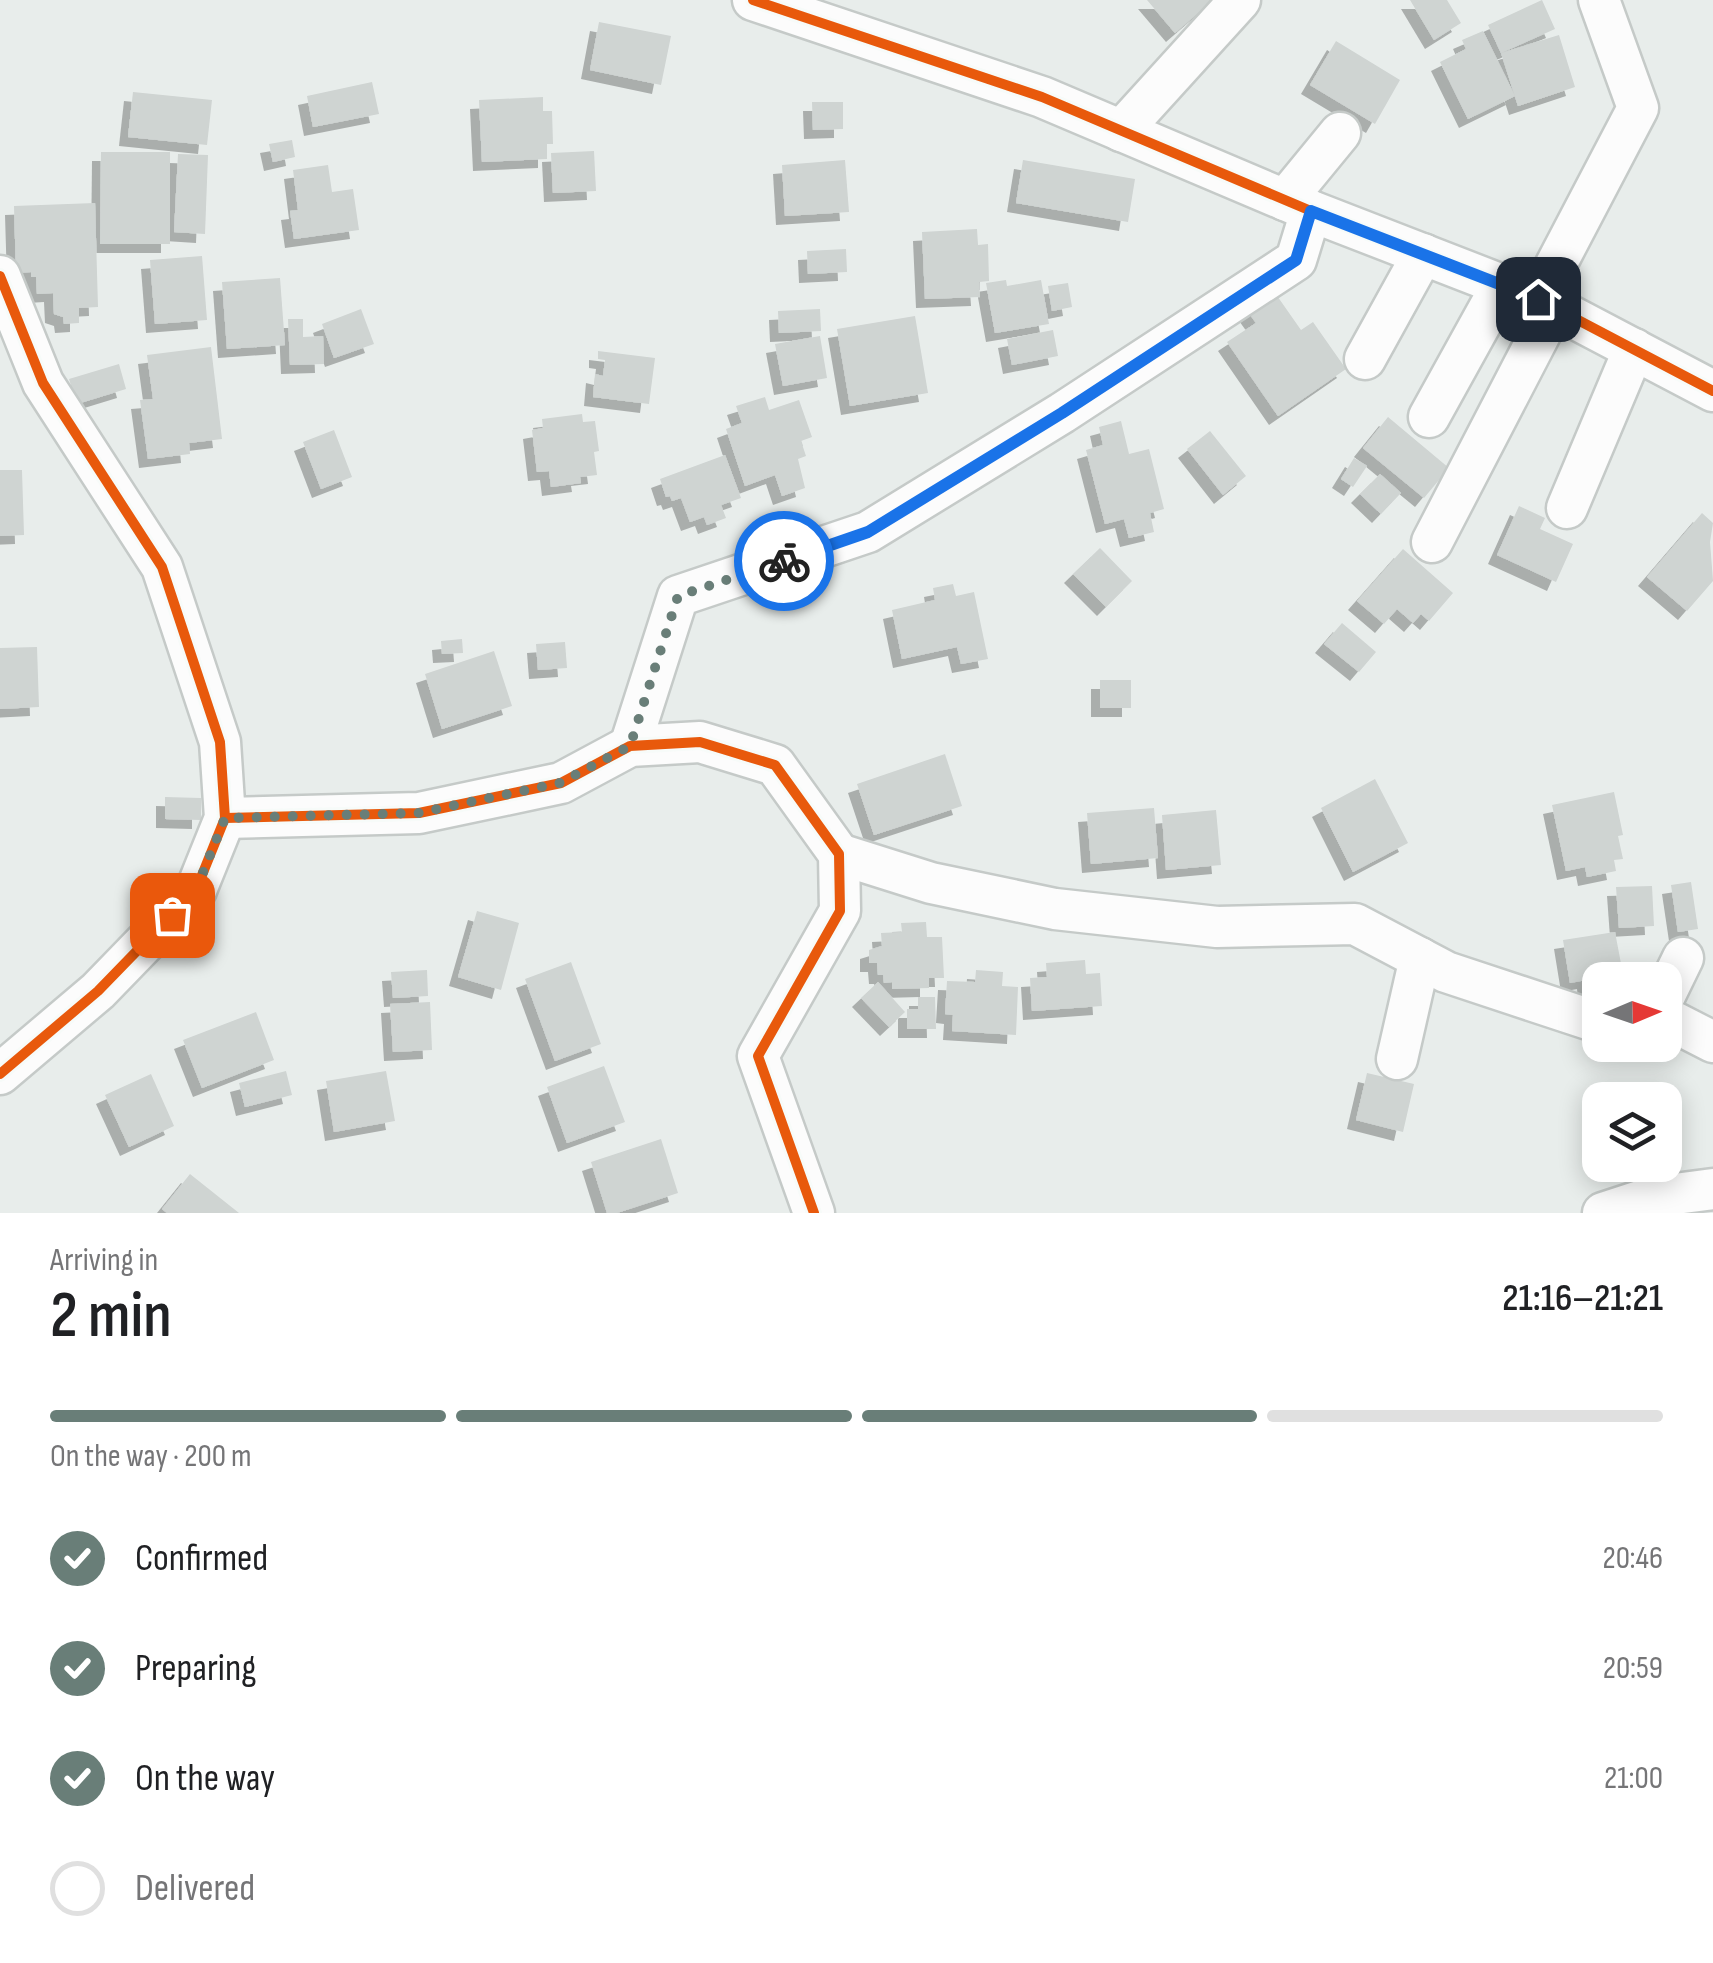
<!DOCTYPE html>
<html lang="en">
<head>
<meta charset="utf-8">
<style>
	body { margin:0; font-family:"Sofia Sans Condensed",sans-serif; background:#f2f2f2; color:#202124; height:100vh; display:flex; flex-direction:column; font-size:38px; white-space:nowrap }
	* { box-sizing:border-box; margin:0 }
	p { font-size:32px; color:#757577 }
	.icon { flex:none; width:55px; height:55px; fill:none; stroke:currentColor; stroke-width:2; stroke-linecap:round; stroke-linejoin:round }
	.map { position:relative; height:1213px; overflow:hidden }
	.details { display:flex; flex-direction:column; background:#fff; flex:1 }
	.details>* { flex:none }
	.needle { width:65px; rotate:88deg }
	.fabs { position:absolute; left:1582px; top:962px; display:grid; gap:20px }
	.fabs a { display:grid; place-items:center; width:100px; height:100px; border-radius:20px; background:#fff; box-shadow:0 5px 25px #0003; font-size:50px }
	.pin { position:absolute; display:grid; place-items:center; width:85px; height:85px; color:#fff; margin:-42px; border-radius:20px; box-shadow:0 5px 15px #0006 }
	.courier { position:absolute; display:grid; place-items:center; width:100px; height:100px; margin:-50px; border:8px solid #1a73e8; border-radius:50%; background:#fff; color:#222; box-shadow:0 2px 12px #0007 }
	.headline em { font-style:normal; font-weight:600 }
	.headline div { display:flex; flex-direction:column-reverse }
	.headline { display:flex; align-items:center; justify-content:space-between; height:170px; padding:0 50px }
	h1 { font-size:65px; font-weight:600; line-height:75px }
	.bar { display:grid; grid-template-columns:repeat(4,1fr); gap:15px 10px; align-content:center; height:120px; padding:0 50px }
	.bar i { height:12px; border-radius:8px; background:#e0e0e0 }
	.bar .on { background:#697e78 }
	.bar p { grid-column:span 4 }
	ol { padding:0 50px; list-style:none }
	li { display:flex; align-items:center; gap:30px; height:110px }
	li p { margin-inline-start:auto }
	li .icon { padding:10px; border-radius:50%; background:#697e78; color:#fff; stroke-width:4 }
	li:last-child { color:#757577 }
	li i { width:55px; height:55px; border:5px solid #e0e0e0; border-radius:50% }
	.map>svg:first-child { display:block }
	.building { fill:#cfd4d2; filter:url(#shadow) }
	.lines { fill:none; stroke-linecap:round; stroke-linejoin:round }
	.minor-casing { stroke:#c5cac8; stroke-width:45 }
	.minor { stroke:#fcfcfc; stroke-width:40 }
	.cycleway-casing { stroke:#f7fbf9; stroke-width:16 }
	.cycleway { stroke:#e8590c; stroke-width:10 }
	.done { stroke:#697e78; stroke-width:10; stroke-dasharray:0 18 }
	.route { stroke:#1a73e8; stroke-width:12 }
</style>
</head>
<body>
<div class="map">
<svg width="1713" height="1213" viewBox="0 0 1713 1213">
	<defs>
		<filter id="shadow"><feDropShadow dx="-9" dy="9" stdDeviation="0" flood-color="#0004"/></filter>
	</defs>
	<rect width="100%" height="100%" fill="#e8edeb"/>
	<g class="building">
		<path d="M1147,0H1213L1175,33Z"/>
		<path d="M1410,0H1447L1461,23L1434,40Z"/>
		<path d="M1542,0L1555,29L1501,53L1559,35L1575,87L1518,106L1501,53L1488,25Z"/>
		<path d="M599,22L671,36L661,85L590,70Z"/>
		<path d="M1483,31L1515,96L1468,119L1440,62L1466,49L1462,40Z"/>
		<path d="M1336,41L1400,80L1375,124L1310,85Z"/>
		<path d="M372,82L379,114L313,127L307,96Z"/>
		<path d="M133,92L212,100L207,145L128,137Z"/>
		<path d="M543,97V111H552L553,144H547V159L482,162L479,100Z"/>
		<path d="M812,102H843V129L813,130Z"/>
		<path d="M292,140L295,157L273,162L269,144Z"/>
		<path d="M594,151L596,191L553,193L551,153Z"/>
		<path d="M101,152H170V244H100Z"/>
		<path d="M178,154L208,155L205,234L174,232Z"/>
		<path d="M845,160L849,212L785,216L782,165Z"/>
		<path d="M1023,160L1135,179L1128,222L1016,203Z"/>
		<path d="M328,165L332,192L353,189L359,230L294,239L290,211L298,210L293,170Z"/>
		<path d="M95,203L98,307L79,308V323L64,324L63,317L54,314L53,293L37,294L36,277H31V272L16,273L14,206Z"/>
		<path d="M977,229L978,245L988,244L989,281L979,282L980,297L925,299L922,232Z"/>
		<path d="M846,249L847,272L808,274L807,251Z"/>
		<path d="M202,256L207,320L155,324L150,260Z"/>
		<path d="M280,278L285,345L227,349L222,282Z"/>
		<path d="M1006,280L1007,286L1041,280L1049,324L995,333L986,283Z"/>
		<path d="M1068,283L1072,307L1052,311L1048,286Z"/>
		<path d="M1273,290L1301,330L1313,322L1346,369L1278,416L1227,342L1256,323L1246,309Z"/>
		<path d="M361,309L374,344L334,358L322,324Z"/>
		<path d="M820,309L821,331L779,333L778,311Z"/>
		<path d="M915,316L928,393L850,406L837,329Z"/>
		<path d="M288,319H303V337L323,336L324,364L290,365Z"/>
		<path d="M1053,330L1058,356L1012,365L1007,339Z"/>
		<path d="M820,336L827,378L783,386L775,344Z"/>
		<path d="M211,347L222,439L189,443L190,454L148,459L140,400L153,399L147,355Z"/>
		<path d="M598,351L655,358L649,404L593,397L595,374L603,376L605,360L598,359Z"/>
		<path d="M119,364L126,389L77,404L69,379Z"/>
		<path d="M765,397L769,410L799,400L812,437L801,441L806,456L798,459L805,488L782,496L775,475L745,486L726,429L742,423L736,406Z"/>
		<path d="M582,414L583,422L595,421L599,451L594,452L597,475L580,477L581,483L551,487L549,471L537,472L532,430L543,428L542,419Z"/>
		<path d="M1388,417L1449,468L1424,498L1363,448Z"/>
		<path d="M1121,421L1129,454L1149,449L1164,509L1150,513L1154,532L1129,538L1124,519L1105,524L1086,450L1103,445L1099,427Z"/>
		<path d="M334,430L352,477L321,489L303,442Z"/>
		<path d="M1210,431L1246,476L1223,495L1187,449Z"/>
		<path d="M725,455L741,498L721,505L726,518L707,525L704,517L690,522L681,498L672,501L670,496L666,497L660,479Z"/>
		<path d="M1354,458L1367,466L1353,487L1341,479Z"/>
		<path d="M0,470H22L24,535L0,536Z"/>
		<path d="M1380,474L1401,493L1381,514L1360,494Z"/>
		<path d="M1519,506L1545,518L1540,529L1573,544L1556,582L1497,555Z"/>
		<path d="M1702,513L1713,523L1710,542L1713,581L1687,611L1647,577Z"/>
		<path d="M1100,548L1132,581L1106,607L1073,574Z"/>
		<path d="M1403,549L1453,593L1429,621L1421,614L1413,623L1397,609L1384,624L1357,601Z"/>
		<path d="M953,584L956,596L974,592L988,659L961,664L957,647L902,659L892,610L935,600L933,588Z"/>
		<path d="M1342,623L1376,652L1359,672L1324,644Z"/>
		<path d="M462,639L463,653L442,654L441,641Z"/>
		<path d="M565,642L567,668L538,670L536,644Z"/>
		<path d="M37,647L39,707L0,709V648Z"/>
		<path d="M494,651L512,706L442,729L425,674Z"/>
		<rect x="1100" y="680" width="31" height="28"/>
		<path d="M945,754L962,806L874,835L857,784Z"/>
		<path d="M1375,779L1408,843L1353,872L1321,808Z"/>
		<path d="M1614,792L1623,835L1618,836L1623,859L1614,860L1616,871L1587,877L1585,867L1566,871L1552,805Z"/>
		<path d="M165,797L201,798V820L165,819Z"/>
		<path d="M1154,808L1158,858L1091,864L1087,813Z"/>
		<path d="M1216,810L1221,865L1166,870L1162,815Z"/>
		<path d="M1691,882L1698,929L1678,932L1671,885Z"/>
		<path d="M1652,886L1654,926L1619,928L1616,887Z"/>
		<path d="M477,911L519,923L501,990L458,977Z"/>
		<path d="M926,922L927,937H942L944,978H929V988L892,989V982L884,983L883,975H878L877,963H869V950L882,946L881,933L902,932L901,923Z"/>
		<path d="M1615,932L1623,974L1600,980V988L1587,990L1586,980L1570,983L1563,940Z"/>
		<path d="M1085,960L1086,974L1100,973L1102,1006L1032,1011L1030,978L1047,977L1046,963Z"/>
		<path d="M571,962L601,1044L555,1061L525,979Z"/>
		<path d="M427,970L428,996L393,998L391,972Z"/>
		<path d="M976,970L1003,972L1002,986L1018,987L1016,1035L952,1031L953,1015L945,1014L947,981L975,982Z"/>
		<path d="M878,982L905,1012L889,1027L861,998Z"/>
		<path d="M918,997H935L936,1029H907V1009H918Z"/>
		<path d="M430,1002L432,1050L393,1052L390,1004Z"/>
		<path d="M256,1012L274,1060L202,1088L183,1040Z"/>
		<path d="M604,1066L625,1122L567,1143L547,1087Z"/>
		<path d="M286,1071L292,1095L245,1107L239,1083Z"/>
		<path d="M386,1071L395,1121L334,1132L326,1081Z"/>
		<path d="M1367,1073L1414,1084L1403,1132L1356,1120Z"/>
		<path d="M151,1074L174,1126L129,1147L105,1095Z"/>
		<path d="M661,1139L678,1193L617,1213H607L591,1162Z"/>
		<path d="M190,1174L239,1213H167L162,1209Z"/>
	</g>
	<g class="lines">
		<g class="minor-casing">
			<g id="minor">
				<path d="M753,0L1042,97L1311,211L1538,299L1713,391"/>
				<path d="M1121,131L1240,0"/>
				<path d="M1285,200L1340,133"/>
				<path d="M0,276L43,383L162,567L220,742L225,818L196,890L98,991L0,1074"/>
				<path d="M1538,299L1638,108L1599,0"/>
				<path d="M1365,359L1423,254"/>
				<path d="M1429,417L1502,285"/>
				<path d="M1567,508L1634,349"/>
				<path d="M1432,542L1554,307"/>
				<path d="M630,746L678,596L868,532L1062,413L1296,260L1311,211"/>
				<path d="M225,818L419,813L561,783L630,746L700,742L775,765L839,854L840,911L758,1056L814,1213"/>
				<path d="M839,854L931,883L1055,909L1217,927L1355,924L1446,972L1588,1019H1600"/>
				<path d="M1665,995L1683,958"/>
				<path d="M1665,1021H1672L1713,1042"/>
				<path d="M1397,1059L1420,958"/>
				<path d="M1603,1213L1652,1197L1713,1189"/>
			</g>
		</g>
		<use href="#minor" class="minor"/>
		<g class="cycleway-casing">
			<g id="cycleway">
				<path d="M753,0L1042,97L1311,211L1538,299L1713,391"/>
				<path d="M0,276L43,383L162,567L220,742L225,818L196,890L98,991L0,1074"/>
				<path d="M225,818L419,813L561,783L630,746L700,742L775,765L839,854L840,911L758,1056L814,1213"/>
			</g>
		</g>
		<use href="#cycleway" class="cycleway"/>
	</g>
	<g class="lines">
		<path class="done" d="M172,915L196,890L225,818L419,813L560,783L630,746L678,596L784,561"/>
		<path class="route" d="M784,561L868,532L1062,413L1296,260L1311,211L1538,299"/>
	</g>
</svg>
<div class="fabs">
<a><svg class="needle" viewBox="-14 -14 28 28"><path d="M0-13l5 13h-10z" fill="#e53935"/><path d="M0 13l5-13h-10z" fill="#757577"/></svg></a>
<a><svg class="icon" aria-label="layers" viewBox="0 0 24 24"><path d="M12 4l9 5-9 5-9-5zM3 14l9 5 9-5"/></svg></a>
</div>
<div class="pin" style="left:172px;top:915px;background:#ea580c"><svg class="icon" aria-label="bag" viewBox="0 0 24 24"><path d="M5 8h14l-1 12H6zM9 8a3 3 0 0 1 6 0"/></svg></div>
<div class="pin" style="left:1538px;top:299px;background:#1f2937"><svg class="icon" aria-label="home" viewBox="0 0 24 24"><path d="M3 11l9-7 9 7M6 9v11h12V9"/></svg></div>
<div class="courier" style="left:784px;top:561px"><svg class="icon" aria-label="bike" viewBox="0 0 24 24"><circle cx="6" cy="16" r="4"/><circle cx="18" cy="16" r="4"/><path d="M6 16l4-8h5l3 8M10 8l3 8H6M13 5h3"/></svg></div>
</div>
<section class="details">
<div class="headline"><div><h1>2 min</h1><p>Arriving in</p></div><em>21:16–21:21</em></div>
<div class="bar"><i class="on"></i><i class="on"></i><i class="on"></i><i></i><p>On the way · 200 m</p></div>
<ol>
<li><svg class="icon" aria-label="check" viewBox="0 0 24 24"><path d="M5 12l5 5 9-10"/></svg>Confirmed<p>20:46</p></li>
<li><svg class="icon" aria-label="check" viewBox="0 0 24 24"><path d="M5 12l5 5 9-10"/></svg>Preparing<p>20:59</p></li>
<li><svg class="icon" aria-label="check" viewBox="0 0 24 24"><path d="M5 12l5 5 9-10"/></svg>On the way<p>21:00</p></li>
<li><i></i>Delivered</li>
</ol>
</section>
</body>
</html>
